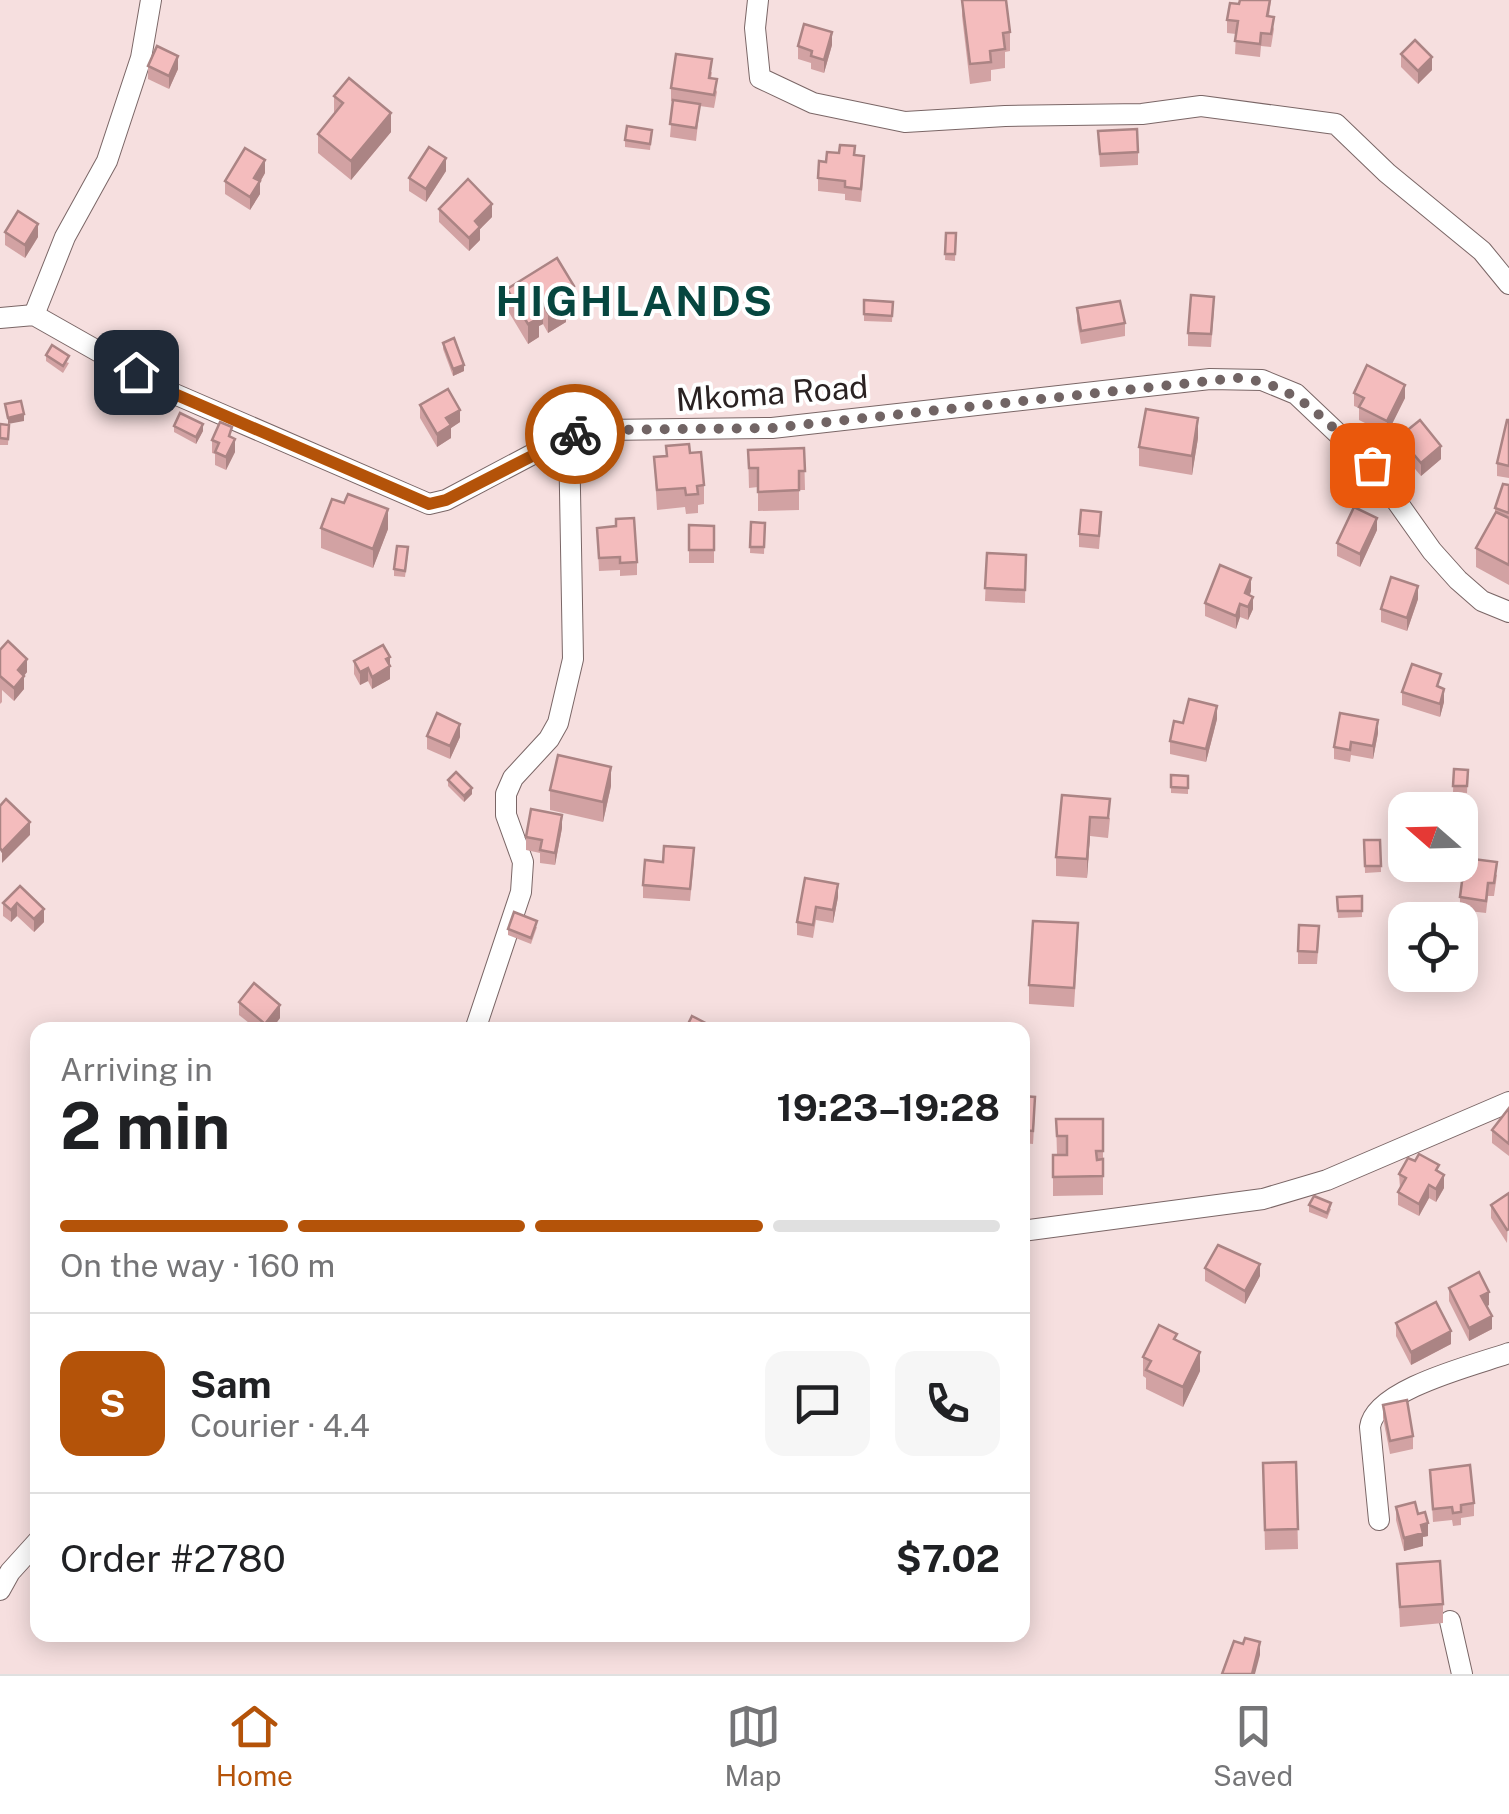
<!DOCTYPE html>
<html lang="en">
<head>
<meta charset="utf-8">
<style>
	body { margin:0; font-family:"Public Sans",sans-serif; background:#f6f6f6; color:#202124; height:100vh; display:flex; flex-direction:column; font-size:38px; white-space:nowrap }
	* { box-sizing:border-box; margin:0 }
	p { font-size:32px; color:#757577 }
	.icon { flex:none; width:55px; height:55px; fill:none; stroke:currentColor; stroke-width:2; stroke-linecap:round; stroke-linejoin:round }
	.map { position:relative; flex:1; overflow:hidden }
	.details { position:absolute; left:30px; top:1022px; width:1000px; height:620px; display:flex; flex-direction:column; background:#fff; border-radius:20px; box-shadow:0 5px 25px #0003 }
	.details>* { flex:none }
	.needle { width:65px; rotate:290deg }
	.tools { position:absolute; left:1388px; top:792px; display:grid; gap:20px }
	.tools a { display:grid; place-items:center; width:90px; height:90px; border-radius:20px; background:#fff; box-shadow:0 5px 25px #0003; font-size:50px }
	.pin { position:absolute; display:grid; place-items:center; width:85px; height:85px; color:#fff; margin:-42px; border-radius:20px; box-shadow:0 5px 15px #0006 }
	.courier { position:absolute; display:grid; place-items:center; width:100px; height:100px; margin:-50px; border:8px solid #b45309; border-radius:50%; background:#fff; color:#222; box-shadow:0 2px 12px #0007 }
	.summary em { font-style:normal; font-weight:700 }
	.summary div { display:flex; flex-direction:column-reverse }
	.summary { display:flex; align-items:center; justify-content:space-between; height:170px; padding:0 30px }
	h1 { font-size:65px; font-weight:700; line-height:75px }
	.bar { display:grid; grid-template-columns:repeat(4,1fr); gap:15px 10px; align-content:center; height:120px; padding:0 30px }
	.bar i { height:12px; border-radius:8px; background:#e0e0e0 }
	.bar .on { background:#b45309 }
	.bar p { grid-column:span 4 }
	.line { display:flex; align-items:center; gap:25px; padding:0 30px; border-top:2px solid #e0e0e0 }
	.line div { flex:1 }
	.round { display:grid; place-items:center; flex:none; width:105px; height:105px; border-radius:20px; background:#f6f6f6 }
	.tabs { display:flex; justify-content:space-around; align-items:center; height:140px; border-top:2px solid #e0e0e0; background:#fff; font-size:28px; color:#757577 }
	.tabs a { display:grid; justify-items:center; gap:5px }
	.tabs .on { color:#b45309 }
	.map>svg:first-child { display:block }
	.lines { fill:none; stroke-linecap:round; stroke-linejoin:round }
	.minor-casing { stroke:#7a6666; stroke-width:22 }
	.minor { stroke:#fff; stroke-width:20 }
	.wall { fill:#d2a2a3 }
	.shaded-wall { fill:#ab8484 }
	.building { fill:#f4bcbd; stroke:#ab8484; stroke-width:2.5 }
	.done { stroke:#716464; stroke-width:10; stroke-dasharray:0 18 }
	.route { stroke:#b45309; stroke-width:12 }
	.labels { text-anchor:middle; dominant-baseline:central; stroke-width:8; stroke-linejoin:round; paint-order:stroke }
	.street-label { font-size:32px; fill:#2a2222; stroke:#fff }
	.district-label { font-size:42px; font-weight:bold; letter-spacing:2.5px; fill:#06463f; stroke:#fff }
</style>
</head>
<body>
<div class="map">
<svg width="1509" height="1674" viewBox="0 0 1509 1674">
	<rect width="100%" height="100%" fill="#f6dfdf"/>
	<g class="lines">
		<g class="minor-casing">
			<g id="minor">
				<path d="M758,0L755,28L760,78L813,103L905,122L1005,116L1142,114L1201,106L1336,124L1387,173L1482,251L1509,284"/>
				<path d="M34,315L65,237L107,161L141,58L151,0"/>
				<path d="M0,318L34,315L170,392L429,504L446,500L569,435L602,430L772,428L1210,379L1262,380L1296,394L1371,465L1432,551L1458,580L1482,601L1509,612"/>
				<path d="M475,1030L521,892L523,862L506,815V794L513,778L549,739L558,723L573,659L569,435"/>
				<path d="M1022,1231L1263,1199L1327,1180L1509,1102"/>
				<path d="M1379,1520L1370,1427C1375,1389 1475,1365 1509,1353"/>
				<path d="M0,1590L10,1572L38,1541"/>
				<path d="M1450,1621L1462,1674"/>
			</g>
		</g>
		<use href="#minor" class="minor"/>
	</g>
	<g class="wall">
		<path d="M962,0L1010,32V51L1005,52V68L991,70V81L970,84L962,16Z"/>
		<path d="M1271,0L1269,16L1274,29L1271,47L1261,46L1260,57L1235,54L1236,34L1227,33V20L1239,4Z"/>
		<path d="M832,45L824,73L811,69V63L798,59V46Z"/>
		<path d="M1401,54L1432,70L1418,84L1401,67Z"/>
		<path d="M148,66L178,69L169,89L148,79Z"/>
		<path d="M712,72L711,78L717,92L714,108L700,106L696,141L670,137L673,102L671,101V88Z"/>
		<path d="M334,96L391,132L351,180L318,153V134L334,114Z"/>
		<path d="M652,130L650,150L625,147V140Z"/>
		<path d="M1098,131L1138,152V165L1100,167Z"/>
		<path d="M855,155L864,168L861,202L845,200V194L818,191V178L826,162Z"/>
		<path d="M446,171L426,202L409,191V178Z"/>
		<path d="M265,173L260,182V194L250,210L225,194V181Z"/>
		<path d="M439,209L492,217L480,229V240L469,251L439,222Z"/>
		<path d="M5,232L38,237L25,258L5,245Z"/>
		<path d="M946,233H956L955,261L945,260Z"/>
		<path d="M507,289L574,305L566,310V322L548,333L543,324L539,326V337L528,344L507,309Z"/>
		<path d="M864,300L893,302L892,322L864,321Z"/>
		<path d="M1077,308L1125,323V336L1081,344L1077,321Z"/>
		<path d="M1214,310L1211,347L1188,346V333Z"/>
		<path d="M443,343L464,371L453,376L443,349Z"/>
		<path d="M46,355L69,363L63,373L46,361Z"/>
		<path d="M1354,393L1405,398L1387,434L1359,420V408L1354,406Z"/>
		<path d="M420,405L460,422L451,428V438L437,447L420,418Z"/>
		<path d="M1509,420V478L1497,476V463Z"/>
		<path d="M0,424L9,425L8,445H0Z"/>
		<path d="M174,426L203,431L196,444L174,432Z"/>
		<path d="M232,437L235,452L226,470L215,465V454L212,453V440Z"/>
		<path d="M1399,437L1441,459L1421,476L1399,450Z"/>
		<path d="M1198,438L1192,475L1139,466V447Z"/>
		<path d="M666,446L690,453L704,485V504L698,505V513L686,514L685,507L657,510L654,457L666,456Z"/>
		<path d="M804,448L805,490H799V510L758,511V487L749,488L748,450Z"/>
		<path d="M1509,485V585L1476,567V548L1495,513V508Z"/>
		<path d="M751,522L765,523L764,554L750,553Z"/>
		<path d="M1101,524L1099,549L1079,547V534Z"/>
		<path d="M689,525L714,526V563H689Z"/>
		<path d="M321,528L388,529L373,568L321,548Z"/>
		<path d="M597,528L637,562V575L620,576V570L599,571Z"/>
		<path d="M1377,530L1360,567L1337,556V543Z"/>
		<path d="M987,553L1026,555L1025,603L985,601Z"/>
		<path d="M408,554L405,577L394,576V569Z"/>
		<path d="M1251,591L1250,595L1253,609L1248,620L1240,617L1236,629L1205,616V603Z"/>
		<path d="M1418,599L1407,631L1381,622V609Z"/>
		<path d="M0,650L27,672L24,676V689L14,701L2,690V702L0,704Z"/>
		<path d="M390,657V679L372,689L368,681L360,685L354,674V661Z"/>
		<path d="M1441,688L1444,702L1440,717L1402,705V692Z"/>
		<path d="M1217,719L1206,762L1170,754V741L1183,723Z"/>
		<path d="M1378,733L1373,759L1351,755L1350,762L1334,759V747Z"/>
		<path d="M427,736L460,737L450,759L427,749Z"/>
		<path d="M1454,769L1468,770L1467,793L1453,792Z"/>
		<path d="M1171,775L1188,776V794L1171,793Z"/>
		<path d="M448,780L472,794L464,802L448,786Z"/>
		<path d="M611,786L603,822L550,810V790Z"/>
		<path d="M1062,795L1110,818L1108,838L1090,836L1087,878L1056,876V857Z"/>
		<path d="M562,828L555,865L540,863V853L526,850V837Z"/>
		<path d="M1364,840H1380L1381,872L1365,873Z"/>
		<path d="M1460,843L1471,851L1470,859L1497,875L1494,896H1488L1486,913L1460,910V897L1465,862L1460,861Z"/>
		<path d="M694,861L690,901L643,898V885L663,862Z"/>
		<path d="M1443,865H1455L1452,875L1442,874Z"/>
		<path d="M805,878L838,897L833,923L816,920L813,938L797,935V922Z"/>
		<path d="M20,886L44,922L34,932L17,916L11,922L3,916V903Z"/>
		<path d="M1362,896V917L1338,918L1337,897Z"/>
		<path d="M537,927L531,944L508,935V929Z"/>
		<path d="M1319,938L1317,964H1298V951Z"/>
		<path d="M1078,942L1074,1007L1029,1004V985Z"/>
		<path d="M239,1002L280,1018L271,1030H258L239,1015Z"/>
		<path d="M1022,1096L1035,1110L1033,1144L1022,1143Z"/>
		<path d="M1509,1108V1156L1492,1143V1130Z"/>
		<path d="M1056,1119H1103V1195L1053,1196V1155H1057Z"/>
		<path d="M1439,1172L1444,1188L1436,1202L1429,1198L1419,1216L1398,1205V1192L1400,1188L1399,1174Z"/>
		<path d="M1509,1193L1507,1243L1491,1218V1205Z"/>
		<path d="M1309,1205L1331,1209L1327,1219L1309,1212Z"/>
		<path d="M1205,1268L1260,1276L1245,1304L1205,1281Z"/>
		<path d="M1449,1288L1489,1305L1487,1306L1492,1329L1469,1341L1449,1301Z"/>
		<path d="M1396,1323L1451,1344L1411,1365L1396,1336Z"/>
		<path d="M1177,1340L1200,1371L1183,1407L1146,1389V1378L1143,1376V1357Z"/>
		<path d="M1383,1405L1413,1436V1449L1390,1454L1383,1418Z"/>
		<path d="M1296,1462L1298,1549L1265,1550L1263,1463Z"/>
		<path d="M1430,1470L1474,1503V1516L1461,1518V1525L1453,1526L1452,1520L1433,1522Z"/>
		<path d="M1396,1507L1418,1514L1428,1536L1423,1537V1546L1404,1551L1396,1520Z"/>
		<path d="M1397,1564L1443,1604V1623L1400,1627Z"/>
	</g>
	<g class="shaded-wall">
		<path d="M832,32V45L824,73V60Z"/>
		<path d="M178,56V69L169,89V76Z"/>
		<path d="M1432,57V70L1418,84V71Z"/>
		<path d="M391,113V132L351,180V161Z"/>
		<path d="M446,158V171L426,202V189Z"/>
		<path d="M265,160V173L260,182V194L250,210V197L254,178Z"/>
		<path d="M492,204V217L480,229V240L469,251V238L475,221Z"/>
		<path d="M38,224V237L25,258V245Z"/>
		<path d="M574,286V305L566,310V322L548,333V313L561,294Z"/>
		<path d="M543,304V324L539,326V337L528,344V324L534,310Z"/>
		<path d="M464,365V371L453,376V369Z"/>
		<path d="M1405,385V398L1387,434V421Z"/>
		<path d="M460,410V422L451,428V438L437,447V434L446,418Z"/>
		<path d="M24,414V421L8,424V418Z"/>
		<path d="M1198,418V438L1192,475V456Z"/>
		<path d="M203,424V431L196,444V437Z"/>
		<path d="M235,439V452L226,470V457Z"/>
		<path d="M1441,446V459L1421,476V463Z"/>
		<path d="M388,509V529L373,568V549Z"/>
		<path d="M1377,518V530L1360,567V554Z"/>
		<path d="M1251,578V591L1245,606V593Z"/>
		<path d="M1418,586V599L1407,631V618Z"/>
		<path d="M1253,597V609L1248,620V607Z"/>
		<path d="M1240,604V617L1236,629V616Z"/>
		<path d="M390,657V679L372,689V677L386,659Z"/>
		<path d="M27,659V672L18,683V670Z"/>
		<path d="M368,668V681L360,685V672Z"/>
		<path d="M24,676V689L14,701V688Z"/>
		<path d="M1444,689V702L1440,717V704Z"/>
		<path d="M1217,706V719L1206,762V749Z"/>
		<path d="M1378,720V733L1373,759V746Z"/>
		<path d="M460,724V737L450,759V746Z"/>
		<path d="M611,767V786L603,822V802Z"/>
		<path d="M472,788V794L464,802V796Z"/>
		<path d="M562,815V828L555,865V853Z"/>
		<path d="M1090,817V836L1087,878V859Z"/>
		<path d="M30,822V835L2,863V851Z"/>
		<path d="M838,884V897L833,923V910Z"/>
		<path d="M17,903V916L11,922V910Z"/>
		<path d="M44,909V922L34,932V919Z"/>
		<path d="M280,1005V1018L271,1030H265V1024Z"/>
		<path d="M1444,1175V1188L1436,1202V1189Z"/>
		<path d="M1429,1185V1198L1419,1216V1204Z"/>
		<path d="M1260,1264V1276L1245,1304V1291Z"/>
		<path d="M1489,1292V1305L1481,1309V1296Z"/>
		<path d="M1492,1316V1329L1469,1341V1328Z"/>
		<path d="M1451,1331V1344L1411,1365V1352Z"/>
		<path d="M1200,1352V1371L1183,1407V1387Z"/>
		<path d="M1428,1523V1536L1423,1537V1546L1404,1551V1538L1421,1525Z"/>
		<path d="M1260,1642V1655L1255,1674H1252Z"/>
	</g>
	<g class="building">
		<path d="M962,0H1006L1010,32L1003,33L1005,49L990,51L991,62L970,64Z"/>
		<path d="M1240,0H1270L1267,16L1274,17L1271,34L1261,33L1260,44L1235,41L1238,21L1227,20L1230,3L1239,4Z"/>
		<path d="M804,24L832,32L824,60L811,56L812,51L798,46Z"/>
		<path d="M1415,40L1432,57L1418,71L1401,54Z"/>
		<path d="M157,46L178,56L169,76L148,66Z"/>
		<path d="M676,54L712,59L709,78L717,79L714,95L671,88Z"/>
		<path d="M349,78L391,113L351,161L318,134L343,103L334,96Z"/>
		<path d="M673,100L700,104L696,128L670,124Z"/>
		<path d="M627,126L652,130L650,144L625,140Z"/>
		<path d="M1137,129L1138,152L1100,154L1098,131Z"/>
		<path d="M840,145L855,146L854,155L864,156L861,189L845,187V181L818,178L819,161L826,162L827,152L839,153Z"/>
		<path d="M429,147L446,158L426,189L409,178Z"/>
		<path d="M245,148L265,160L254,178L260,181L250,197L225,181Z"/>
		<path d="M468,179L492,204L475,221L480,227L469,238L439,209Z"/>
		<path d="M18,211L38,224L25,245L5,232Z"/>
		<path d="M946,233H956L955,254H945Z"/>
		<path d="M557,258L574,286L561,294L566,302L548,313L543,304L534,310L539,318L528,324L507,289Z"/>
		<path d="M1191,295L1214,297L1211,334L1188,333Z"/>
		<path d="M864,300L893,302L892,316L864,314Z"/>
		<path d="M1120,301L1125,323L1081,331L1077,308Z"/>
		<path d="M454,338L464,365L453,369L443,343Z"/>
		<path d="M52,345L69,356L63,366L46,355Z"/>
		<path d="M1367,365L1405,385L1387,421L1359,407L1364,398L1354,393Z"/>
		<path d="M448,389L460,410L446,418L451,425L437,434L420,405Z"/>
		<path d="M21,401L24,414L8,418L5,404Z"/>
		<path d="M1146,409L1198,418L1192,456L1139,447Z"/>
		<path d="M180,413L203,424L196,437L174,426Z"/>
		<path d="M1420,420L1441,446L1421,463L1399,437Z"/>
		<path d="M1507,420H1509V466L1497,463Z"/>
		<path d="M220,422L232,427L229,436L235,439L226,457L215,452L219,443L212,440Z"/>
		<path d="M0,424L9,425L8,439L0,438Z"/>
		<path d="M689,444L690,453L701,452L704,485L697,486L698,494L686,495L685,488L657,490L654,457L667,456L666,446Z"/>
		<path d="M804,448L805,471H799V490L758,492V468H749L748,450Z"/>
		<path d="M1503,484L1509,485V513L1495,508Z"/>
		<path d="M348,494L388,509L373,549L321,528L332,499L344,503Z"/>
		<path d="M1354,507L1377,518L1360,554L1337,543Z"/>
		<path d="M1081,510L1101,512L1099,536L1079,534Z"/>
		<path d="M1496,512L1509,518V565L1476,548Z"/>
		<path d="M634,518L637,562L620,563V557L599,558L597,528L616,526V519Z"/>
		<path d="M751,522L765,523L764,547H750Z"/>
		<path d="M689,525L714,526V550H689Z"/>
		<path d="M397,546L408,547L405,571L394,569Z"/>
		<path d="M987,553L1026,555L1025,590L985,588Z"/>
		<path d="M1220,565L1251,578L1245,593L1253,597L1248,607L1240,604L1236,616L1205,603Z"/>
		<path d="M1391,577L1418,586L1407,618L1381,609Z"/>
		<path d="M8,641L27,659L18,670L24,676L14,688L0,676V650Z"/>
		<path d="M383,645L390,657L386,659L390,666L372,677L368,668L360,672L354,661Z"/>
		<path d="M1412,664L1441,674L1437,686L1444,689L1440,704L1402,692Z"/>
		<path d="M1189,699L1217,706L1206,749L1170,741L1174,721L1183,723Z"/>
		<path d="M437,713L460,724L450,746L427,736Z"/>
		<path d="M1340,713L1378,720L1373,746L1351,742L1350,750L1334,747Z"/>
		<path d="M558,755L611,767L603,802L550,790Z"/>
		<path d="M1454,769L1468,770L1467,786H1453Z"/>
		<path d="M456,772L472,788L464,796L448,780Z"/>
		<path d="M1171,775L1188,776V788L1171,787Z"/>
		<path d="M1062,795L1110,799L1108,818L1090,817L1087,859L1056,857Z"/>
		<path d="M6,799L30,822L2,851L0,848V806Z"/>
		<path d="M531,809L562,815L555,853L540,850L542,840L526,837Z"/>
		<path d="M1364,840H1380L1381,866H1365Z"/>
		<path d="M1460,843L1471,844L1469,856L1460,854Z"/>
		<path d="M664,846L694,848L690,889L643,885L645,860L663,862Z"/>
		<path d="M1465,858L1497,862L1494,883H1488L1486,901L1460,897Z"/>
		<path d="M1443,865H1453L1452,869L1442,868Z"/>
		<path d="M805,878L838,884L833,910L816,907L813,925L797,922Z"/>
		<path d="M20,886L44,909L34,919L17,903L11,910L3,903Z"/>
		<path d="M1362,896V911H1338L1337,897Z"/>
		<path d="M514,912L537,921L531,938L508,929Z"/>
		<path d="M1033,921L1078,923L1074,988L1029,985Z"/>
		<path d="M1299,925L1319,926L1317,952L1298,951Z"/>
		<path d="M254,983L280,1005L265,1024L239,1002Z"/>
		<path d="M692,1016L719,1030H685Z"/>
		<path d="M1022,1096L1035,1097L1033,1131L1022,1130Z"/>
		<path d="M1509,1108V1144L1492,1130Z"/>
		<path d="M1056,1119H1103V1151H1096L1097,1160L1103,1159V1176L1053,1177V1155H1067V1136H1057Z"/>
		<path d="M1419,1154L1439,1165L1436,1170L1444,1175L1436,1189L1429,1185L1419,1204L1398,1192L1406,1178L1399,1174L1408,1158L1415,1161Z"/>
		<path d="M1509,1193V1229L1507,1230L1491,1205Z"/>
		<path d="M1314,1196L1331,1203L1327,1213L1309,1205Z"/>
		<path d="M1218,1245L1260,1264L1245,1291L1205,1268Z"/>
		<path d="M1479,1272L1489,1292L1481,1296L1492,1316L1469,1328L1449,1288Z"/>
		<path d="M1436,1302L1451,1331L1411,1352L1396,1323Z"/>
		<path d="M1159,1325L1177,1334L1174,1339L1200,1352L1183,1387L1146,1370L1151,1361L1143,1357Z"/>
		<path d="M1407,1400L1413,1436L1390,1441L1383,1405Z"/>
		<path d="M1296,1462L1298,1529L1265,1530L1263,1463Z"/>
		<path d="M1470,1465L1474,1503L1461,1505V1512L1453,1513L1452,1507L1433,1509L1430,1470Z"/>
		<path d="M1415,1502L1418,1514L1425,1512L1428,1523L1421,1525L1423,1533L1404,1538L1396,1507Z"/>
		<path d="M1440,1561L1443,1604L1400,1607L1397,1564Z"/>
		<path d="M1245,1638L1260,1642L1252,1674H1222L1234,1641L1243,1644Z"/>
	</g>
	<g class="lines">
		<path class="done" d="M575,434L602,430L772,428L1237,378C1299,383 1328,425 1372,465"/>
		<path class="route" d="M136,372L170,392L429,504L446,500L575,434"/>
	</g>
	<g class="labels">
		<g class="street-label">
			<text transform="translate(772 393) rotate(-4)">Mkoma Road</text>
		</g>
		<g class="district-label">
			<text x="635" y="300">HIGHLANDS</text>
		</g>
	</g>
</svg>
<div class="tools">
<a><svg class="needle" viewBox="-14 -14 28 28"><path d="M0-13l5 13h-10z" fill="#e53935"/><path d="M0 13l5-13h-10z" fill="#757577"/></svg></a>
<a><svg class="icon" aria-label="locate" viewBox="0 0 24 24"><circle cx="12" cy="12" r="6"/><path d="M12 2v4M12 18v4M2 12h4M18 12h4"/></svg></a>
</div>
<div class="pin" style="left:1372px;top:465px;background:#ea580c"><svg class="icon" aria-label="bag" viewBox="0 0 24 24"><path d="M5 8h14l-1 12H6zM9 8a3 3 0 0 1 6 0"/></svg></div>
<div class="pin" style="left:136px;top:372px;background:#1f2937"><svg class="icon" aria-label="home" viewBox="0 0 24 24"><path d="M3 11l9-7 9 7M6 9v11h12V9"/></svg></div>
<div class="courier" style="left:575px;top:434px"><svg class="icon" aria-label="bike" viewBox="0 0 24 24"><circle cx="6" cy="16" r="4"/><circle cx="18" cy="16" r="4"/><path d="M6 16l4-8h5l3 8M10 8l3 8H6M13 5h3"/></svg></div>
<section class="details">
<div class="summary"><div><h1>2 min</h1><p>Arriving in</p></div><em>19:23–19:28</em></div>
<div class="bar"><i class="on"></i><i class="on"></i><i class="on"></i><i></i><p>On the way · 160 m</p></div>
<div class="line" style="height:180px"><b class="round" style="background:#b45309;color:#fff">S</b><div><b>Sam</b><p>Courier · 4.4</p></div><a class="round"><svg class="icon" aria-label="chat" viewBox="0 0 24 24"><path d="M4 5h16v11H9l-5 4z"/></svg></a><a class="round"><svg class="icon" aria-label="phone" viewBox="0 0 24 24"><path d="M5 4h4l2 5-3 2q2 4 5 5l2-3 5 2v4C11 20 4 13 5 4z"/></svg></a></div>
<div class="line" style="height:130px"><div>Order #2780</div><b>$7.02</b></div>
</section>
</div>
<nav class="tabs">
<a class="on"><svg class="icon" aria-label="home" viewBox="0 0 24 24"><path d="M3 11l9-7 9 7M6 9v11h12V9"/></svg>Home</a>
<a><svg class="icon" aria-label="map" viewBox="0 0 24 24"><path d="M3 6l6-2 6 2 6-2v14l-6 2-6-2-6 2zM9 4v14M15 6v14"/></svg>Map</a>
<a><svg class="icon" aria-label="saved" viewBox="0 0 24 24"><path d="M7 4h10v16l-5-4-5 4z"/></svg>Saved</a>
</nav>
</body>
</html>
